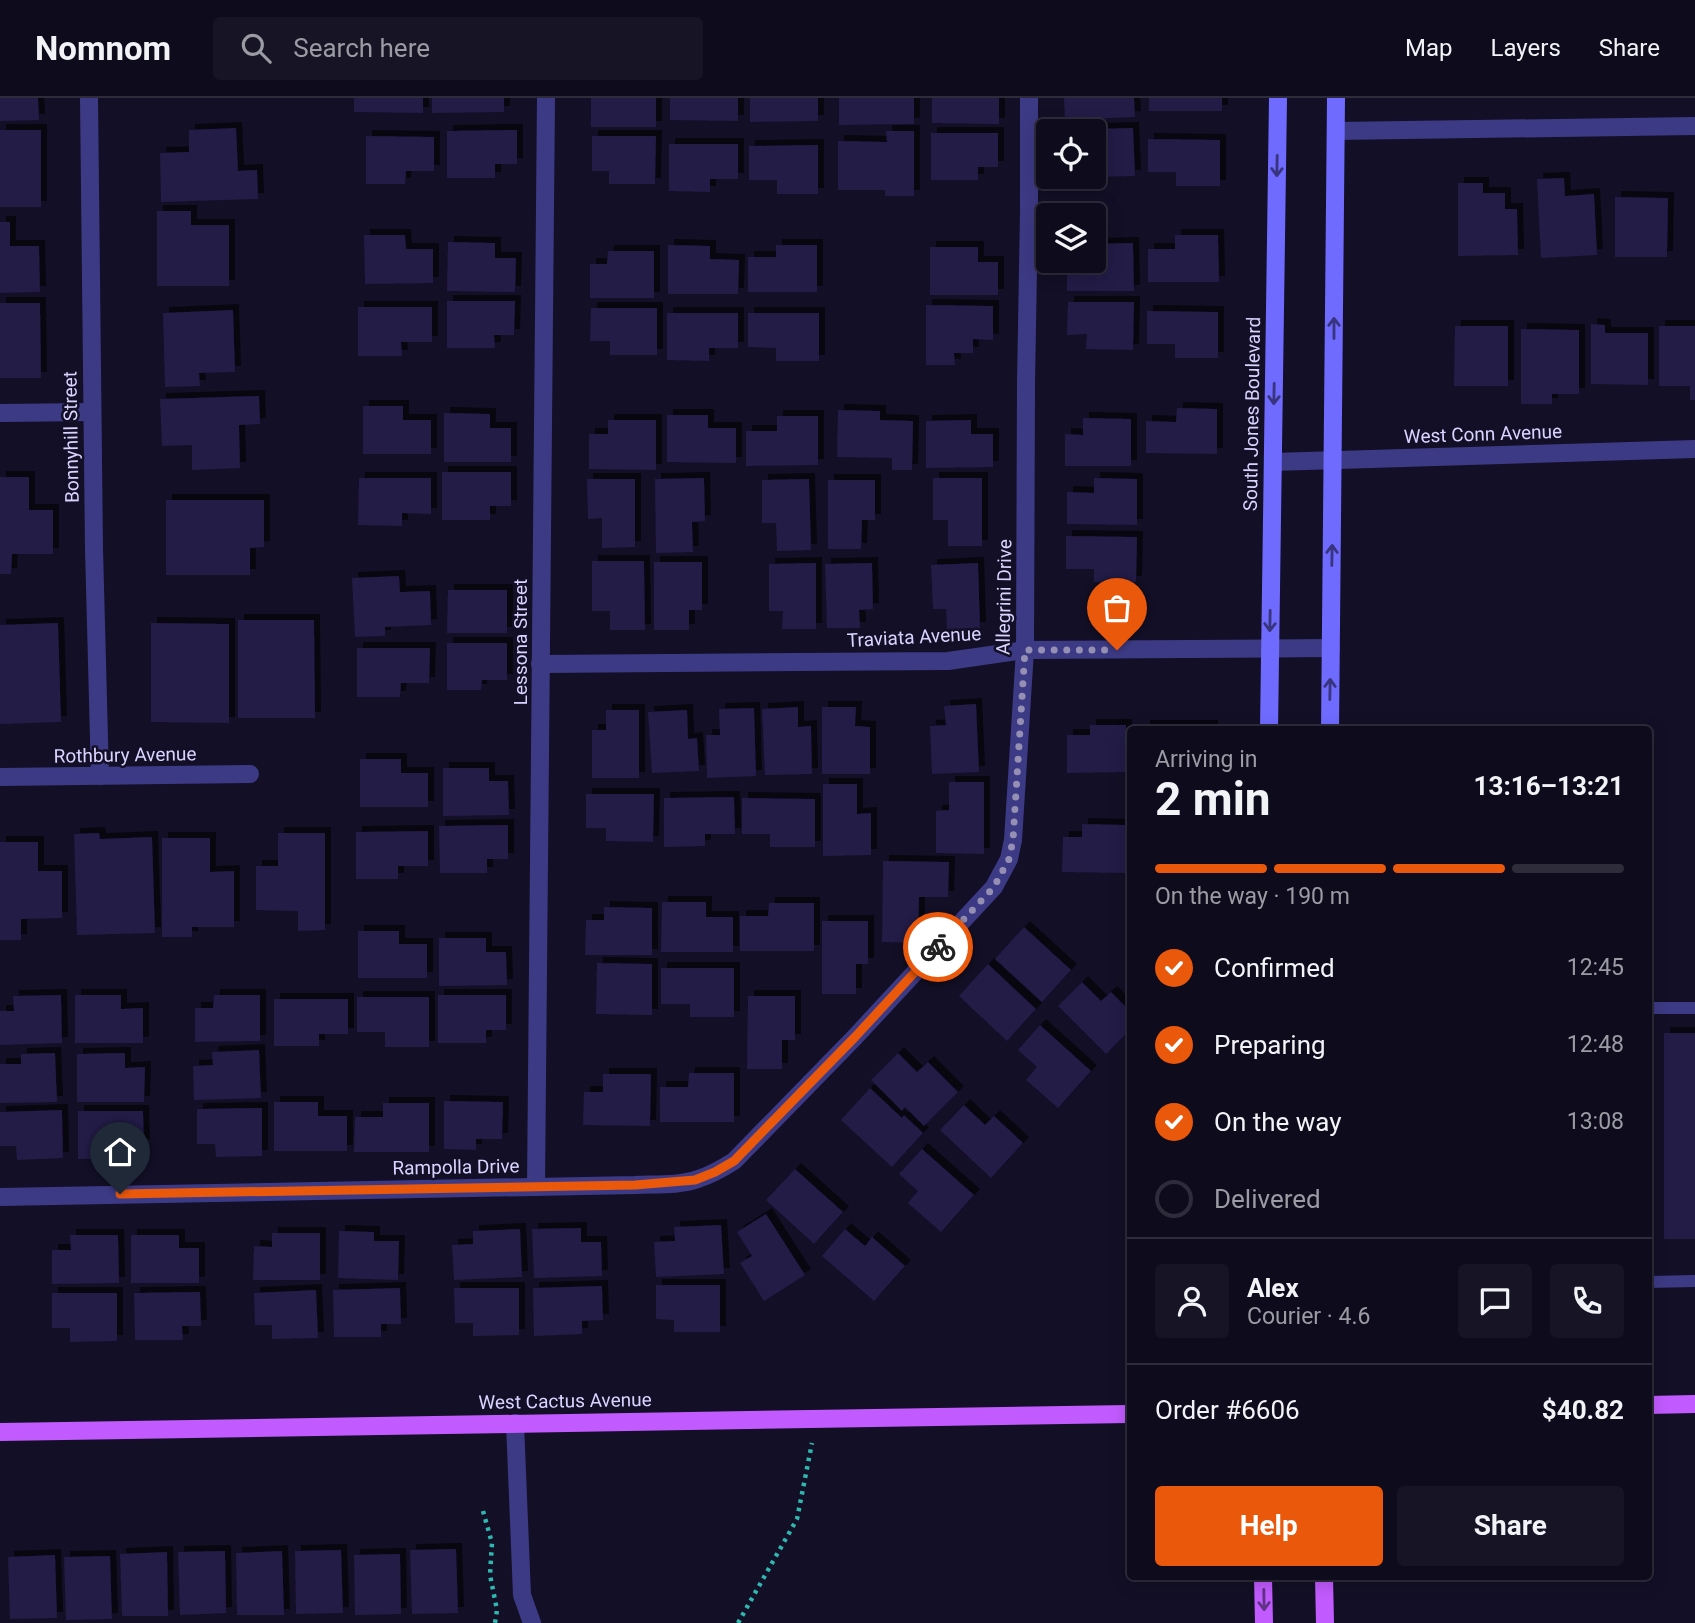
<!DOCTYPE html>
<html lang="en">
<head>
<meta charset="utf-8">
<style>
	body { margin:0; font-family:Roboto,sans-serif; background:#171425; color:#f1f3f6; height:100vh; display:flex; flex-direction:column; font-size:26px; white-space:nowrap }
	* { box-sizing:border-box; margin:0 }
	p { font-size:23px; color:#9b9ba3 }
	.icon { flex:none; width:38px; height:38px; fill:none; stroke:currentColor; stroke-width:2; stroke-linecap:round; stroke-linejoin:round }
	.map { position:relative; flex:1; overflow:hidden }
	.drawer { position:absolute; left:1127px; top:628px; width:525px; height:854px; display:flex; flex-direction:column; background:#0e0b1c; border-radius:7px; box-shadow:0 4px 18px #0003,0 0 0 2px #2e2b3b }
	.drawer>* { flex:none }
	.tools { position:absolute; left:1036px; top:21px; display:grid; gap:14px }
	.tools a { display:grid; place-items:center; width:70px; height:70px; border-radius:7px; background:#0e0b1c; box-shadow:0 4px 18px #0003,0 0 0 2px #2e2b3b; font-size:35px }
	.pin { position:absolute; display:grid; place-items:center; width:60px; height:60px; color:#fff; margin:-72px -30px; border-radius:50% 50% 50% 0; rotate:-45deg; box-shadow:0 0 7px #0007 }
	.pin .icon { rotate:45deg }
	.courier { position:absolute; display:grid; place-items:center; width:70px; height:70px; margin:-35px; border:5px solid #ea580c; border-radius:50%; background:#fff; color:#222; box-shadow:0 2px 9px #0007 }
	.overview em { font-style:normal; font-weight:700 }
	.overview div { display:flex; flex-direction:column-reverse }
	.overview { display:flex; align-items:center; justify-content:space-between; height:119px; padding:0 28px }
	h1 { font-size:46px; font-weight:700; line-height:52px }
	.bar { display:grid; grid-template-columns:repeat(4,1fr); gap:10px 7px; align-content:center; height:84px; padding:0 28px }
	.bar i { height:9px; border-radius:5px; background:#2e2b3b }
	.bar .current { background:#ea580c }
	.bar p { grid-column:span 4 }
	.line { display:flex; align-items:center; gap:18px; padding:0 28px; border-top:2px solid #2e2b3b }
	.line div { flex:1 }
	.round { display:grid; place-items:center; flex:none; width:74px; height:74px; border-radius:7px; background:#171425 }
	ol { padding:0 28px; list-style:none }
	li { display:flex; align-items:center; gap:21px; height:77px }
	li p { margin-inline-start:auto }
	li .icon { padding:7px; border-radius:50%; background:#ea580c; color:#fff; stroke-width:4 }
	li:last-child { color:#9b9ba3 }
	li i { width:38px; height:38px; border:4px solid #2e2b3b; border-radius:50% }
	.cta { display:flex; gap:14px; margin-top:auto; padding:14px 28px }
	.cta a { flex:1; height:80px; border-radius:7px; background:#ea580c; color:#fff; font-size:28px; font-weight:700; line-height:80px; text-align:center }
	.cta a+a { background:#171425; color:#f1f3f6 }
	header { display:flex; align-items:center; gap:42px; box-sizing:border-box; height:98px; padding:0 35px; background:#0e0b1c; border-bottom:2px solid #2e2b3b }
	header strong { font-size:33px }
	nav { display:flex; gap:38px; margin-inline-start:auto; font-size:24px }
	.search { width:490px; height:63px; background:#171425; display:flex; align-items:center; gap:18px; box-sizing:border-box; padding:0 24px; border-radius:7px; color:#9b9ba3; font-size:26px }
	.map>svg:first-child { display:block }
	.building { fill:#241b47; filter:url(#shadow) }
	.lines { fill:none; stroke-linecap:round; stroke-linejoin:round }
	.path { stroke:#2fb8b0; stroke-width:4.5; stroke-dasharray:3.5 5; stroke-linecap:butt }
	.lane { stroke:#3d3a85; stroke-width:12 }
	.street { stroke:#3d3a85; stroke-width:18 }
	.secondary { stroke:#6f6bff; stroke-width:18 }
	.primary { stroke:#c25bff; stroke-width:18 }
	.oneway { stroke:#38347d }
	.oneway2 { stroke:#623188 }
	.done { stroke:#948fb3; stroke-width:7; stroke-dasharray:0 12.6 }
	.route { stroke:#ea580c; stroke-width:9 }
	.labels { text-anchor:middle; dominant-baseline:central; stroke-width:5; stroke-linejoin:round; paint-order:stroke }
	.street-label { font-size:19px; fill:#d9d4ff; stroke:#130f26 }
</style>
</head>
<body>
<header>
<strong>Nomnom</strong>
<div class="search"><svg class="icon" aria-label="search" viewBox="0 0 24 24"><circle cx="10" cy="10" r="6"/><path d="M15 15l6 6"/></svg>Search here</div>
<nav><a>Map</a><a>Layers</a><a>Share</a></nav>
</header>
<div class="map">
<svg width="1695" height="1525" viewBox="0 0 1695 1525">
	<defs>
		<filter id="shadow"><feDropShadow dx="6" dy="-6" stdDeviation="0" flood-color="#0009"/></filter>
	</defs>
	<rect width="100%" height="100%" fill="#130f26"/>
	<g class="building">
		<path d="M0,0H38L39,22L0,23Z"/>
		<path d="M354,0H423V15L354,14Z"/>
		<path d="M432,0H504V14L432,15Z"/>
		<rect x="591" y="0" width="65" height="29"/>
		<path d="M670,0H738V23L670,22Z"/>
		<path d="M750,0H818V23L750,24Z"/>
		<path d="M839,0H914V26L839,27Z"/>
		<path d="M932,0H999V26L932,25Z"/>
		<path d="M1064,0H1134L1135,19L1065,22Z"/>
		<rect x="1149" y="0" width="73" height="13"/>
		<path d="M236,30L238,73L257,72L258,101L161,104L160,55L189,54V32Z"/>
		<path d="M1133,30L1135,78L1094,79V31Z"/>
		<rect x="0" y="32" width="41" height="77"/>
		<path d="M517,32V66H495V80H447V33Z"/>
		<path d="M886,33H914V98H885V92H838V43L887,44Z"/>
		<path d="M931,35H998V69H978V82H931Z"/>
		<path d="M366,38L434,39V73H406L405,86H366Z"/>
		<path d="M592,38H656L655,86H609V73H592Z"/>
		<path d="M1148,41L1220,42V88H1176V74H1148Z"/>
		<path d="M669,46H738V81H710V94L669,93Z"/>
		<path d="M818,47V96H777V82H749V48Z"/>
		<path d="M1564,80L1565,98L1594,96L1597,157L1541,160L1537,81Z"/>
		<path d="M1458,85H1483V95H1505V111H1517L1518,157L1458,158Z"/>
		<path d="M1615,99L1668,100L1667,159H1615Z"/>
		<path d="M157,113H191V127H229V188H157Z"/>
		<path d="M0,124H10V148H39L40,194L0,195Z"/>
		<path d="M364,137H405L406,151H433V185L365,186Z"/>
		<path d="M1175,137H1218L1219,184H1148V151H1175Z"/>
		<path d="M448,144L495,145V160H516L515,194L447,193Z"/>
		<path d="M1133,145L1134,193H1067V163H1094V146Z"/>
		<path d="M668,147L710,148V161L739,162L738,196H668Z"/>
		<path d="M776,147H817V194H748V159H776Z"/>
		<path d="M930,149H978V164H998V197H930Z"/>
		<path d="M608,153H654V200H590V166H607Z"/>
		<path d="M447,203H515L514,237H494L495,250H447Z"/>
		<path d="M1068,204H1134L1133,252L1086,251L1087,236L1067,237Z"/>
		<path d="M0,205H40L41,280H0Z"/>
		<path d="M926,207L993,208V242L973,241V255H954L955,267H926Z"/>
		<path d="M358,209H432V244H401L402,258H358Z"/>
		<path d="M591,210H657V257H610V243H590Z"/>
		<path d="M233,212L235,274L199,275L200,288L165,289L163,215Z"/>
		<path d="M1147,213L1218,214V260H1175V246H1147Z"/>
		<path d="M667,215H738V250H709V263L667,262Z"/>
		<path d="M748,215H819V263H776V250L748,249Z"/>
		<path d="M1591,226L1605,227V235H1648V287L1591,286Z"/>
		<path d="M1455,228H1508V288H1454Z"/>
		<path d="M1659,228H1695V302H1690V288H1659Z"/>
		<path d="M1521,231L1579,232V296H1552V306H1521Z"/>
		<path d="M259,298L260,326L239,327L240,370L192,372V347L162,348L160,301Z"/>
		<path d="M363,308H403V322H431V356H363Z"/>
		<path d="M1177,310L1217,311V356L1146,355V323L1176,324Z"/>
		<path d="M838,312L880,313V322L913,323L912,372H892V360L837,359Z"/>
		<path d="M444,315L490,316V330H511V364H444Z"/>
		<path d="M667,317H708V330H736V365L667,364Z"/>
		<path d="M777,318H818V367L746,368V333H777Z"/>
		<path d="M1083,320L1131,321V368H1065V336L1083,337Z"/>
		<path d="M608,322H656V372L589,371V336H608Z"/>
		<path d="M971,322V336H993V369L926,370V323Z"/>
		<path d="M442,374H511V408H490V422H442Z"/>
		<path d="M0,379H29V412H53V456H12L11,476H0Z"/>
		<path d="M359,380H431V416L402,415V428L358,427Z"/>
		<path d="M704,380L705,423L692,424L693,454L656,455L655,381Z"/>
		<path d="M933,380H982V448H948V422H933Z"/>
		<path d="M1094,380L1137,381V427L1067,426V394L1094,395Z"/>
		<path d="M587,381H635V449L602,450V420L588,421Z"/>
		<path d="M809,381L811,452L777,453L776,425H762V382Z"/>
		<path d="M828,382H875V422H862L861,451H828Z"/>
		<path d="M166,402H264V449L250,450V477H166Z"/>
		<path d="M1066,438L1137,439L1136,484H1094V471H1066Z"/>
		<path d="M592,463H644L645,532H610V513H592Z"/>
		<path d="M654,464H702V512H689V532H654Z"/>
		<path d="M816,465V531H782L783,513H769V466Z"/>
		<path d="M872,465L873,511L859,512L860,530H827L825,466Z"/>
		<path d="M978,465L980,530L947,531L946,511H933L931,467Z"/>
		<path d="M399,478L400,494L430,493L431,527L385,529V538L355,539L352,480Z"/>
		<path d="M448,492H507V535H447Z"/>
		<path d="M238,522H314L315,620H238Z"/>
		<path d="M58,525L61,624L0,626V527Z"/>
		<path d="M151,525L229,526V625L151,624Z"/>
		<path d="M447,545H507V582H482L481,592H447Z"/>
		<path d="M357,550H430L429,585H401L400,599H357Z"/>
		<path d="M976,606L979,674L932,676L930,628L946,627L944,608Z"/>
		<path d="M798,609V629L811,628L812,676L765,677L762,611Z"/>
		<path d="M822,609H856L855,628L870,629V676H822Z"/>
		<path d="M754,610L756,678L707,680L706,637H720L719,611Z"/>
		<path d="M606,612H639V680H592V632H606Z"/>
		<path d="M687,612L688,641L697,640L699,673L652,675L648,614Z"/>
		<path d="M1090,627H1126L1127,674L1067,675V637H1090Z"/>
		<rect x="1144" y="628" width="68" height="4"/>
		<path d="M360,661H401V675H428V709H360Z"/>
		<path d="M443,670H489V683H508L509,717L443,718Z"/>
		<path d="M949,684H984V756L936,755V713L949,712Z"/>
		<path d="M823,686H857V716L871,715V757L823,758Z"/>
		<path d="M586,696H654L653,744L606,743V730H586Z"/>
		<path d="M734,699L735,736H705V748L664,749V700Z"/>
		<path d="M742,700L815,701V749H770V736H742Z"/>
		<path d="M1082,726L1127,727V775L1062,774L1063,739H1082Z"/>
		<path d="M508,727V761H487V775H440L439,728Z"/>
		<path d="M428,733V768H398V781H356V734Z"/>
		<path d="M99,735L100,741L152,739L155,835L77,837L74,736Z"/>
		<path d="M278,735H325V832L298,833V813L256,812V768H278Z"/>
		<path d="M162,740H210V774L234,773V829H192V839H162Z"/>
		<path d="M0,744H38V773H62V820L21,821V842H0Z"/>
		<path d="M883,763L949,764L948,799H919L918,845L882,844Z"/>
		<path d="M662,804H706V819H733V854H661Z"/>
		<path d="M769,805H814V853H740V818H768Z"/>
		<path d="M604,809L652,810V857H585L586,822H604Z"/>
		<path d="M822,823H868V866H856V896H822Z"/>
		<path d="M1024,829L1071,872L1042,904L995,861Z"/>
		<path d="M358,833H399V846H427V880H358Z"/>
		<path d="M439,840H486V854H506L507,887L439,888Z"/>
		<path d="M597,865L652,866V917L596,916Z"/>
		<path d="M988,866L1036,911L1007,943L959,898Z"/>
		<path d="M661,870H734V919H690V906H661Z"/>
		<path d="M1082,884L1101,903L1111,894L1130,913V932L1106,956L1058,908Z"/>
		<path d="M61,897L62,945L0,947V913H14L13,898Z"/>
		<path d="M75,897H121V911L143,910V945H75Z"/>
		<path d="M214,897H260V943L195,944V910H213Z"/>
		<path d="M438,897H506V932H486V945H438Z"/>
		<path d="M748,898H795V942H782V971H747Z"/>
		<path d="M357,899H429V949H385V934H357Z"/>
		<path d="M274,901H348V936H319V948H274Z"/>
		<path d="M1040,927L1091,973L1058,1010L1026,982L1037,969L1018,952Z"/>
		<rect x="1664" y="935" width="31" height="206"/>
		<path d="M259,952L261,1000L194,1002L193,968L213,967L212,954Z"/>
		<path d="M55,955L57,1004L0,1005V966H21V956Z"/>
		<path d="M125,955V970L145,969L144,1004H77V956Z"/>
		<path d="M898,955L917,974L928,964L958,994L924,1028L905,1009L902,1013L871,982Z"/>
		<path d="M689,975H734V1024H660V989H688Z"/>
		<path d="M603,976H651L650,1028L583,1027L584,994H603Z"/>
		<path d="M870,990L902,1020L904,1017L923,1035L892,1069L841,1022Z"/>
		<path d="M444,1003L503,1004L502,1041H476V1052L444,1051Z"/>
		<path d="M274,1004H318V1018H347V1053H274Z"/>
		<path d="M383,1005H429V1054H354L355,1019H383Z"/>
		<path d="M964,1007L985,1027L994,1018L1023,1045L991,1080L940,1032Z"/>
		<path d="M262,1010V1058L216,1059L215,1046H197V1011Z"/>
		<path d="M62,1012L63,1060L17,1062L16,1048H0V1014Z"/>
		<path d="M78,1013H143L144,1047H126V1060L78,1061Z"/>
		<path d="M922,1051L974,1097L941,1134L908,1105L918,1093L899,1076Z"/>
		<path d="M795,1071L843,1114L814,1146L766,1102Z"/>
		<path d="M766,1116L805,1177L764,1203L740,1165L752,1158L737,1134Z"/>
		<path d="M721,1127L724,1176L656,1179L654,1144L675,1143L674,1129Z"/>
		<path d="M581,1130V1144H601L602,1178L534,1180L532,1131Z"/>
		<path d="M520,1131L522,1179L454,1182L452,1147L473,1146V1133Z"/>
		<path d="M845,1131L865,1148L872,1139L905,1168L874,1203L822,1158Z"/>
		<path d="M339,1133L374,1134V1143H399L398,1182L338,1180Z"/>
		<path d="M272,1135H320V1182H253L254,1148L272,1149Z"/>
		<path d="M70,1137H118L119,1185L52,1186V1152H71Z"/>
		<path d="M131,1137H179V1150H199V1185H131Z"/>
		<path d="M656,1187H720V1234H674V1222L656,1221Z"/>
		<path d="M602,1188L603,1222L582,1223V1236L534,1238L533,1190Z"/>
		<path d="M400,1190L401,1226H381V1239H334L333,1192Z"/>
		<path d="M454,1190H519V1237L473,1238V1225H455Z"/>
		<path d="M316,1192L318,1240L272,1241V1227H255L254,1195Z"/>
		<path d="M200,1194L201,1228H182L183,1242H135L134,1195Z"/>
		<path d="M52,1195H117V1243L70,1244V1230H52Z"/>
		<path d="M456,1451L458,1515L412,1516L410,1452Z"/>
		<path d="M341,1452L343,1515L296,1516L295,1453Z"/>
		<path d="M225,1453L226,1515L180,1517L178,1454Z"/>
		<path d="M282,1453L284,1517H237L236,1455Z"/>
		<path d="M167,1454L168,1518H122L120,1456Z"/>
		<path d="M400,1456L401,1516L355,1517L354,1457Z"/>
		<path d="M55,1457L57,1520L10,1521L8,1459Z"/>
		<path d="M110,1458L112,1521L66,1522L64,1459Z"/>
	</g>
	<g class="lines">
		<g class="path">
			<path d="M483,1413L492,1445L490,1477L497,1512L495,1525"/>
			<path d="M738,1525L797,1421L812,1345"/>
		</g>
		<g class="lane">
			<path d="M1648,910H1695"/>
			<path d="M1648,1184L1695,1183"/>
		</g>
		<g class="street">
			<path d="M89,0L94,451L100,678"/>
			<path d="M1336,33L1695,28"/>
			<path d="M0,315L92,314"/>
			<path d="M1273,364L1695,351"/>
			<path d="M540,566L948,563L1025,552L1331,550"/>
			<path d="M0,679L250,676"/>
			<path d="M536,1089L546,0"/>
			<path d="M0,1099L635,1087C655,1086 678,1088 698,1081C711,1077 723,1070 734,1063L855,939L994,789L1009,761L1013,742L1025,552L1026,285L1029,113V0"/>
			<path d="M515,1325L522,1497L532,1525"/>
		</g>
		<g class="secondary">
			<path d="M1269,632L1278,0"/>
			<path d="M1330,632L1336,0"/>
		</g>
		<g class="primary">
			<path d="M1648,1307L1695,1306"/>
			<path d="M0,1334L1130,1316"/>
			<path d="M1263,1479L1264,1525"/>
			<path d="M1324,1479L1325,1525"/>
		</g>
	</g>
	<defs><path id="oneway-shaft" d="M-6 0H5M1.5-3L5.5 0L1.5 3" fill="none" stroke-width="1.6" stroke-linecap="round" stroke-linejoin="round" transform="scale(1.75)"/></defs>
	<g class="oneway">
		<use href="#oneway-shaft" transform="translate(1277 68) rotate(91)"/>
		<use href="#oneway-shaft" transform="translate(1334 230) rotate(-90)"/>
		<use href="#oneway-shaft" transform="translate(1274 296) rotate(91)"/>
		<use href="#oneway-shaft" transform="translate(1332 457) rotate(-89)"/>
		<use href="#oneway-shaft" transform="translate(1270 523) rotate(91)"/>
		<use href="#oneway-shaft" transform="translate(1330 591) rotate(-89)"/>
	</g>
	<use class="oneway2" href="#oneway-shaft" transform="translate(1264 1502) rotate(89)"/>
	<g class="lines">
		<path class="done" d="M938,849L994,789L1009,761L1013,742L1025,552H1117"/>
		<path class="route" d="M120,1096L635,1087L695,1082L715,1074L734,1063L855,939L938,849"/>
	</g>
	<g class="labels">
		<g class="street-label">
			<text transform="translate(1252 316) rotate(-89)">South Jones Boulevard</text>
			<text transform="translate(1483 336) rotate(-2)">West Conn Avenue</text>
			<text transform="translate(71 339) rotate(-91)">Bonnyhill Street</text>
			<text transform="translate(1004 499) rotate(-89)">Allegrini Drive</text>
			<text transform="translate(914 539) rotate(-3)">Traviata Avenue</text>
			<text transform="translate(520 544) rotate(-90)">Lessona Street</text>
			<text transform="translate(125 657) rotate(-1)">Rothbury Avenue</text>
			<text transform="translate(456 1069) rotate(-1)">Rampolla Drive</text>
			<text transform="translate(565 1303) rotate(-1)">West Cactus Avenue</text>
		</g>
	</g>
</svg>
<div class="tools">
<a><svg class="icon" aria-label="locate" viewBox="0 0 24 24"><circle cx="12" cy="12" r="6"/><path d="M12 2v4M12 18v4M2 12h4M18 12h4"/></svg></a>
<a><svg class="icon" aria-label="layers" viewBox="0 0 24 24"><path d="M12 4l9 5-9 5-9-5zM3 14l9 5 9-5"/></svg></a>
</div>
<div class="pin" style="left:1117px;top:552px;background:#ea580c"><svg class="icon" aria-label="bag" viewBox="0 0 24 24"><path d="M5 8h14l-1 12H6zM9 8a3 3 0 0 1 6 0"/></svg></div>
<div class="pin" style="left:120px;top:1096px;background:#1f2937"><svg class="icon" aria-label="home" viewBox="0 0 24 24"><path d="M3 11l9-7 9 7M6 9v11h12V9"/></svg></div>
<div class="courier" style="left:938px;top:849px"><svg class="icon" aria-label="bike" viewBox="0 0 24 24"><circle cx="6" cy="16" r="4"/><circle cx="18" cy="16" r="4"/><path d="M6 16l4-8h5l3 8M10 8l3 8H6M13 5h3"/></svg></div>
<section class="drawer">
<div class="overview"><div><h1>2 min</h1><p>Arriving in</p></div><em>13:16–13:21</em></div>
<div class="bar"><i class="current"></i><i class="current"></i><i class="current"></i><i></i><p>On the way · 190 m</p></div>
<ol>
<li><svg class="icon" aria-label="check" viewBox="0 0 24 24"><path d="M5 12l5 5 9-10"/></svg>Confirmed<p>12:45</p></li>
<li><svg class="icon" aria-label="check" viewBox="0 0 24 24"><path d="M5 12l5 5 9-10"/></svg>Preparing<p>12:48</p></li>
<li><svg class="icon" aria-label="check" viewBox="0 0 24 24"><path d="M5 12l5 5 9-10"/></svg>On the way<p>13:08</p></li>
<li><i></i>Delivered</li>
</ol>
<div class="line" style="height:126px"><a class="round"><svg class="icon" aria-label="person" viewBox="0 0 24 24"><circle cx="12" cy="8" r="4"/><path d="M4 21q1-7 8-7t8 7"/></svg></a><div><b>Alex</b><p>Courier · 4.6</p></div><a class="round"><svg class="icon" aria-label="chat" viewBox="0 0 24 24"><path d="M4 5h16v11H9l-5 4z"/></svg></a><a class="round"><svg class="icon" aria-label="phone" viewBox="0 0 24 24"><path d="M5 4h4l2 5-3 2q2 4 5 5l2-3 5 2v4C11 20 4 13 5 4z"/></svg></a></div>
<div class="line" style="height:91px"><div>Order #6606</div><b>$40.82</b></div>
<div class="cta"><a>Help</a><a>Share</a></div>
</section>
</div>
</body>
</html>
